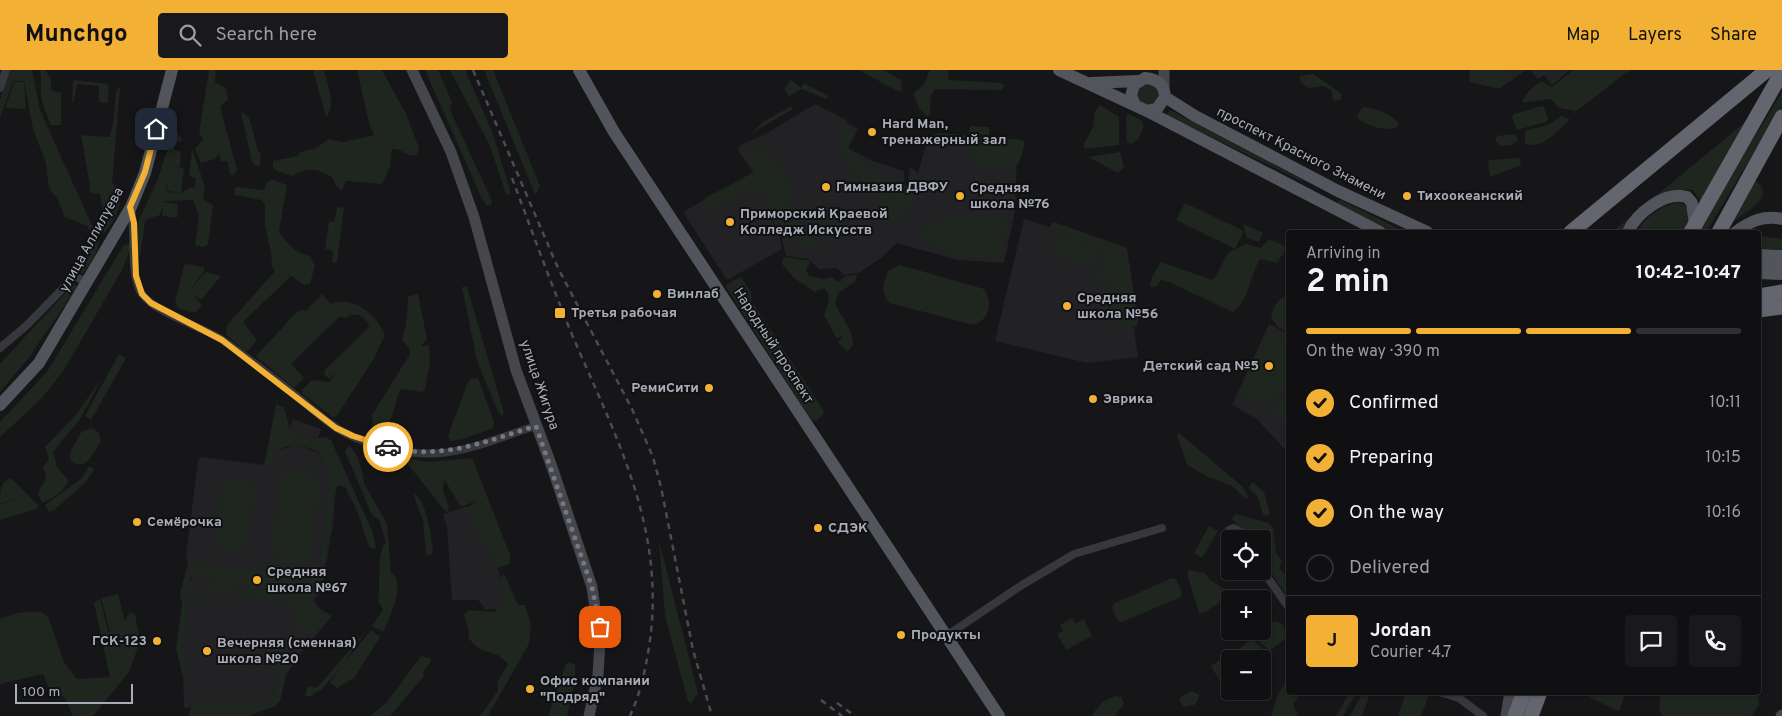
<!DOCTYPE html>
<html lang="en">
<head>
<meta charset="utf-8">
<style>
	body { margin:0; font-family:Overpass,sans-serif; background:#19191b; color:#f1f3f6; height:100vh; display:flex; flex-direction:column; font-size:19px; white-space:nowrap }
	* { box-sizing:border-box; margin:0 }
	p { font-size:16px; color:#9c9d9f }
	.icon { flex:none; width:28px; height:28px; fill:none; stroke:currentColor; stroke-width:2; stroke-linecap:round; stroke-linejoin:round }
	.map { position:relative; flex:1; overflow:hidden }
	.sheet { position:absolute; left:1286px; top:160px; width:475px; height:465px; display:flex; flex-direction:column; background:#101012; border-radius:5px; box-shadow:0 1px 4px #0004,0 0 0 1px #303032 }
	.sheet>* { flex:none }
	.tools { position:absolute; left:1221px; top:460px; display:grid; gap:10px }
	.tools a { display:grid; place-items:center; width:50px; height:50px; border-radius:5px; background:#101012; box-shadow:0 1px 4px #0004,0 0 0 1px #303032; font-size:25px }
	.scale { position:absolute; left:15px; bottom:12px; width:118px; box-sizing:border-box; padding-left:5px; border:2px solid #a8adb8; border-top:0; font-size:14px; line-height:18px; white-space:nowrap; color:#a8adb8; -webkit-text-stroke:4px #111113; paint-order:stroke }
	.pin { position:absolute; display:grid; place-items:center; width:42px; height:42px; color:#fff; margin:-21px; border-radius:10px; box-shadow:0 2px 8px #0006 }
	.courier { position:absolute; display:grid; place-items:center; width:50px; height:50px; margin:-25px; border:4px solid #f2b134; border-radius:50%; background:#fff; color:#222; box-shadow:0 1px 6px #0007 }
	.overview em { font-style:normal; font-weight:700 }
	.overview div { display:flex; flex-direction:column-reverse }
	.overview { display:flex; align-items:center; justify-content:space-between; height:85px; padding:0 20px }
	h1 { font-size:32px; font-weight:700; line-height:38px }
	.bar { display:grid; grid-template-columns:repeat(4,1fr); gap:8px 5px; align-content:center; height:60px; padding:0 20px }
	.bar i { height:6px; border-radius:4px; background:#303032 }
	.bar .current { background:#f2b134 }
	.bar p { grid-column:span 4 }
	.line { display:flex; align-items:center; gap:12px; padding:0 20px; border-top:1px solid #303032 }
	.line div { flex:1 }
	.round { display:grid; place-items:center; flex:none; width:52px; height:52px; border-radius:5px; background:#19191b }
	ol { padding:0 20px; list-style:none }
	li { display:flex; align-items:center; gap:15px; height:55px }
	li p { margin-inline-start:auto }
	li .icon { padding:5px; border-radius:50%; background:#f2b134; color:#111; stroke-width:4 }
	li:last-child { color:#9c9d9f }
	li i { width:28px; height:28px; border:2px solid #303032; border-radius:50% }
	header { display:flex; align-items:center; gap:30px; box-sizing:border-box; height:70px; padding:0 25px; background:#f2b134; color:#111 }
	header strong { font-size:24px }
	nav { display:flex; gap:28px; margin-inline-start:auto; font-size:18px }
	.search { width:350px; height:45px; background:#19191b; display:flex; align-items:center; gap:12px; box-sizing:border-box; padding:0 18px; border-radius:5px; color:#9c9d9f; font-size:19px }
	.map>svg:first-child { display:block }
	.built { fill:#222225 }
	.green { fill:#1e261f }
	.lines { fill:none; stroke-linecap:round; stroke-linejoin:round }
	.street { stroke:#37383d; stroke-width:8 }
	.secondary { stroke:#45474d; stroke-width:11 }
	.primary { stroke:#53555c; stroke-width:12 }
	.highway { stroke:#63666e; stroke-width:15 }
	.rail { stroke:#4a4c52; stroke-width:2.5; stroke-dasharray:6 5; stroke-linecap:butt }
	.primary-bridge { stroke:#53555c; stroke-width:12 }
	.done { stroke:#757880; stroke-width:5; stroke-dasharray:0 9 }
	.route { stroke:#f2b134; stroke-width:6 }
	.poi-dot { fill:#f2b134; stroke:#111113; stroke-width:2 }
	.labels { text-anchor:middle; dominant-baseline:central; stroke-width:4; stroke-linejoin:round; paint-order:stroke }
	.poi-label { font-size:14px; font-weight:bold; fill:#a8adb8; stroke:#111113; text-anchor:start }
	.street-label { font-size:14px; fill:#a8adb8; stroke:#111113 }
</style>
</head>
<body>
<header>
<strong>Munchgo</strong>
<div class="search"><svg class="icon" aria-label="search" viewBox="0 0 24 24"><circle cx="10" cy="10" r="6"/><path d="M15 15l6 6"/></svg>Search here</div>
<nav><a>Map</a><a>Layers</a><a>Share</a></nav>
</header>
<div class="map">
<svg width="1782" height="646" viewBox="0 0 1782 646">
	<rect width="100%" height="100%" fill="#161618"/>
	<g class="built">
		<path d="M1470,0H1526L1499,19L1469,12Z"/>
		<path d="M1530,0H1570L1552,15L1544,5L1538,9Z"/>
		<path d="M815,34L847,50L846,53L858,59L848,78L873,91L904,101L902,149L910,97L918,103L928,69L1017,84L1015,140L1004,193L957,190L897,173L882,187L859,203L844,205L837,198L819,199L808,189L786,186L780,163L766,142L779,163L782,179L727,210L683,142L753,102L738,80L740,75L765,64Z"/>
		<path d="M1024,149L1123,180L1138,287L1087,293L995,271Z"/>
		<path d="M1269,254L1289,264V384L1257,349L1232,335Z"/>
		<path d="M293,349L321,359L318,368L289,360Z"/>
		<path d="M297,375L319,383L336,412L333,454L321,523L313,529L319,538L332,546L280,607L270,631L184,638L183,605L189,513L193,507L188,498L186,486L198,391L201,387L263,395L277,380Z"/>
		<path d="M468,436L488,471L511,537L486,540L478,530H452L447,458L443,444Z"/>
	</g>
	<g class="green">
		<path d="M8,0H32L40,40L99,171L97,181L84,203H81C81,198 91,175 92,166L87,156L65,147L57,128L49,118L46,93L33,59L24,11H13L0,48V31Z"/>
		<path d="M40,0H45L51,9V20L61,23V55H51C47,45 42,35 41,24C40,16 42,9 40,0Z"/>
		<path d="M209,0H216L215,12L226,18L228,29L220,37L236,96L237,100L233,105L230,104L227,91H221L219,84L215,89L201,93L195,79L203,69L199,63Z"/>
		<path d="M313,0H324C327,13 337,36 326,47Z"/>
		<path d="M357,0H382L406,44L419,78L417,85C407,88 402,78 392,79L390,97L382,114L346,111L342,121L336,116L333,108C318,98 308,97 292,106L277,101L273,97V91L298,86L300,82L316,78L329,69L343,72L374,65L369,53Z"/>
		<path d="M425,0H438L452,32L450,40L492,131L491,135H486L481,127Z"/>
		<path d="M450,0H465L493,64L511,123L509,125L506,124L490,76Z"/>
		<path d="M484,0H493L540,116L537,123L535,124Z"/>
		<path d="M859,0H883L901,10L902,20L897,21Z"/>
		<path d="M930,0H948L949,10L1001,13L1005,16L1001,20L935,19L931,25L930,44L927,46L920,40L913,24L924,14Z"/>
		<path d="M1471,0H1503L1505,3L1514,0L1517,3L1498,17L1470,11Z"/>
		<path d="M1573,0H1632L1623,5L1577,41L1559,38L1551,29L1522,33C1524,25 1533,16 1541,11L1552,17Z"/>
		<path d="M1313,4L1341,23V30L1333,31L1332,21L1324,16L1309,18L1300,12V6Z"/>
		<path d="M75,10L107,14L109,17L108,33L99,32V16L77,14L74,31L72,32L73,12Z"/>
		<path d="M791,10L801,18L804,13L828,26L826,29L802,19L789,26L784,19Z"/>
		<path d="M14,12H24L26,39L5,38Z"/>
		<circle cx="1148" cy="25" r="10"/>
		<path d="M120,17L112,114L120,118C124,131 114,155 103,164L101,158L104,149L100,124L91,123L89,120L90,116L81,65L109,67L113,55L116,22Z"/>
		<path d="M1782,22V36L1706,162H1696Z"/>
		<path d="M1100,35L1119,47V75L1085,79L1083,76L1093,57L1095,41Z"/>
		<path d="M792,36L793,39L752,63L764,51Z"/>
		<path d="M1542,36L1544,37L1548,49L1546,52L1517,60L1512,47L1514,44Z"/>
		<path d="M1363,37C1374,38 1397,45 1399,56C1386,63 1371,56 1359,50L1357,46Z"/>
		<path d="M1170,40L1301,109L1303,112L1166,45Z"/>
		<path d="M241,42L249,47L258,81L261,83L260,96L254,95L252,92Z"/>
		<path d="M1129,44L1141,50L1144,56L1138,69L1132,74L1127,72L1126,46Z"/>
		<path d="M1561,46L1570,49C1560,59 1540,82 1525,73V61L1550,54Z"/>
		<path d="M1749,49L1702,134L1693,120C1662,115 1643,143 1624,162H1612Z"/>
		<path d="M840,54L855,62L848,78L854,84L871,94L893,120H899L911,111L915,112C914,129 910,144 894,153L890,151L840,80Z"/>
		<path d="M970,56L989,57V65L969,64Z"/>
		<path d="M174,61L183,69L182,71L174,72V80L181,82L180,97H169L184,98L181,123L167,121L168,108L166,121V122L182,123L189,118L195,117L196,108L189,106L192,79L205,117L203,129L213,135L208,174L203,177L195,175L199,146L193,130L164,131L160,145L147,149L145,152L140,186L137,181V154L158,109L172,63Z"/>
		<path d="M938,63L1023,70L1025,74L1019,92L1013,99L999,100L979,96L974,90L967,75L931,69V66Z"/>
		<path d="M1515,64L1518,70L1511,75L1500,76L1495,70L1497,66Z"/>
		<path d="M766,76L780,95L796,127L786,137L788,145L794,153C809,152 813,157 820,170L817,178L794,174L762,122H750L713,141L705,135V128L754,103V100L743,82Z"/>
		<path d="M1120,82L1124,97L1118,103L1088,87Z"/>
		<path d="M1520,88L1521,95L1490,107L1488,90Z"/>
		<path d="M273,110L287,115L279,161C288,175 294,182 310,186L315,195L310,214L304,215L291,206L243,252L257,270L249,280L245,281L226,265L227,255L275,201L272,196L271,182L265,157V133L261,130L235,125L234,119L237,117L264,120L267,112Z"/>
		<path d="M1754,110C1781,127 1740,144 1728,156Z"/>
		<path d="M816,125L821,129L842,162L840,168L836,170L832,168L811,133V128Z"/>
		<path d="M1341,130L1405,162H1391L1338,136L1337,132Z"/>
		<path d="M163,132L178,134L177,148L162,146Z"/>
		<path d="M1680,132L1687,137L1691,147L1685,162H1637C1644,147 1664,134 1680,132Z"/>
		<path d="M1185,133L1244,161L1235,179L1176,150Z"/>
		<path d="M337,137L344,138L337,192H332L333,181L325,179L329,152H334Z"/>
		<path d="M971,145L1000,147L1007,152L1000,189L958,188L919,169V164C930,149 953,147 971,145Z"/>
		<path d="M1054,152L1127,178L1138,252L1136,257L1113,251L1111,247L1115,220L1112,215L1092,208L1104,196L1100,180L1094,175L1051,161V154Z"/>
		<path d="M1243,154L1263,163L1259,172L1247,168Z"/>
		<path d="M1759,166L1782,169V179H1759Z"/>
		<path d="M1059,167L1097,178L1098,181L1092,198L1052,186L1055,171Z"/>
		<path d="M1269,169L1287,177L1286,179L1277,193L1260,189C1250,206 1250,229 1233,242L1169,212L1161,210L1156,217L1150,216L1152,207L1161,192L1212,210L1215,208L1228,183L1246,174L1261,178Z"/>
		<path d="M130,174L131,177L123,198L64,300L41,329L0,367V352L47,302L123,176Z"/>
		<path d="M785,187L810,191L806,201L810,206L822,209L832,207L838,212L846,206L857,205L855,212L839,222L835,233C841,247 853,259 853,275L847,282L838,272L843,265L837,269L824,245C827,236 833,226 824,218L815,222L794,208L782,194L783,189Z"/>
		<path d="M186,194L203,197L205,200L190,220L206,202L221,206L201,230L194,225L202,235L195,243L178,238L175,232L184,195Z"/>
		<path d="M900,195L984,219C993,232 990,250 973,255L890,233C880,222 883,212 889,200Z"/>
		<path d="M741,207L751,222V230L824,341L823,345L816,351L811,349L726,217L727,214Z"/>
		<path d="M74,214L77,217L30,286L0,322V294Z"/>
		<path d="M462,217H467L504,343L502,346L498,342L477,291Z"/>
		<path d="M322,224L331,234C355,225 376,245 385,265L373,290L336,347H332L303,324L302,320L312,310L329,312L336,303L330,308L325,306L324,301L369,257L368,252C360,246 356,241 346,248L339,247L291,294L304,308L294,318L256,286L296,243L301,240L306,241Z"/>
		<path d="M418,224L427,269L421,276L429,275L430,292L425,319L422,322L400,319L387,361L409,368C402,380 380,375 373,365L372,345L410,284L409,278L402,270L406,255L408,229L409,226Z"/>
		<path d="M1281,228H1289V263L1278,257L1271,248L1274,237Z"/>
		<path d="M1270,262L1289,272V317L1266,333L1249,330L1238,323Z"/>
		<path d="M119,284L126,288L91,350L85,346Z"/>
		<path d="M102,308L80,349L53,382L57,397L68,410C66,420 51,430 42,433L38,424C41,411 51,414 43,398L49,389L45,377L75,346Z"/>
		<path d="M478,308L494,352L493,358L464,369L450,371L448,366L467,314L471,309Z"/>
		<path d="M1281,329L1289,338V342L1280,350L1270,338Z"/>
		<path d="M276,334L284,337L290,360L317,368L325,367L331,370L373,463L376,478L372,479L369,477L358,443L345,417L337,415L319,522L312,531L318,540L330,547L317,562L305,567L301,565L295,548L290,542V530L203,523L201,536L196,535L194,530L199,520L209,515L290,521L288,519L209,511L202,503H194L190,509L185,606L183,607L176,579L182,535L180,523L187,497L197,493L314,506L320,498L328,400L319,382C304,376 286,371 273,384L272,395L264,396Z"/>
		<path d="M92,358L99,363L101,371C94,382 85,405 70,389L71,380L82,361Z"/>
		<path d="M1179,363L1243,417L1248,428L1246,429L1232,416L1208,407L1187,395L1177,365Z"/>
		<path d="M349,376C357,381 364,404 364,413L387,454L391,503C407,511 389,550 383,562L372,556L383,540L378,531C381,516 376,482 386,472L379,449L373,447L346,384L345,381Z"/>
		<path d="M393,385L428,392L472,388L510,485V494L496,498L486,475L480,474L469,441V437L476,431L461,437L444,409L443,421L449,438L447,442L445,441L407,393Z"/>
		<path d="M89,396L94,399L85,413L54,440L49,442L45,435L82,408Z"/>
		<path d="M294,398L310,402L319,415L313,481L306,492L298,496L287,495L279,490L273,476L278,414L284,403Z"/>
		<path d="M11,408L39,436L36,439L0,450V435L19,427L0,434C0,420 0,412 11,408Z"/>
		<path d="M227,409L247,411L253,415L255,421L249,473C244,485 227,482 217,477L215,470L222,413Z"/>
		<path d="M1253,412L1264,422L1270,444L1263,446L1258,427L1248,418Z"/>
		<path d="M413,423C426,428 431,466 433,480L432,484L426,485L423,451Z"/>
		<path d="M1236,444L1268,453L1273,457L1276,482L1282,492L1279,498L1289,508V528C1275,511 1263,491 1262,469H1258C1251,460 1237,458 1232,448Z"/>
		<path d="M1209,456L1218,461L1202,488L1194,483Z"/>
		<path d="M659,471L698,623L691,633L688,631L665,546Z"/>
		<path d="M1189,500L1205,503L1210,510L1231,523V526L1203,543H1199L1187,504Z"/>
		<path d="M504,503L518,535H525L531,555L529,574L489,644L491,646H480L498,620L497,613L508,594C498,582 494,585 482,580C477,578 472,572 469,569L468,558L464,545L469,540L495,542L503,530L501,508Z"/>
		<path d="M1172,508L1176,509L1182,523L1181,527L1122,552L1117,550L1112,537L1115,533Z"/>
		<path d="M118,524L125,551L130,542L135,544L140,572L129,602L93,646H73L65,628L58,622L50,620L43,604L0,614V549C11,544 39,536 48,547L64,592L77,609L110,607L94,533L100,529L108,561L109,562L113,561H110L101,528Z"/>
		<path d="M1072,548L1075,554L1084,549L1092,566L1066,580L1057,564L1063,561L1060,555Z"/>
		<path d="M1274,551L1281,553L1289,565L1270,581L1253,566Z"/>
		<path d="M371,560L380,567L354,608L337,618L330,613L340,598L322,619L309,627L305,625L308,616L317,618L366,561L343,595Z"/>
		<path d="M1252,569L1267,583L1263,589H1234L1233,584Z"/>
		<path d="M290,582L300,585L286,605L280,631L275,636L249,646H188L193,632L200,630L265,632C284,623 272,592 290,582Z"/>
		<path d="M1227,585L1230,587L1222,615L1211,596Z"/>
		<path d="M421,586L430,588L431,591L423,602L424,606L390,646H370L387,632Z"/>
		<path d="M569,592L575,595V609L567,646H548L566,594Z"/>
		<path d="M1289,608V622L1312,623L1310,625H1300L1293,634L1298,646H1271L1278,624Z"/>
		<path d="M1191,621L1199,624L1198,630L1194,635L1184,637L1180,632V627Z"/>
		<path d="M1363,622L1370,623L1362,646H1350Z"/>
		<path d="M1406,622L1425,623L1429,625L1421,646H1398Z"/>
		<path d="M1349,623H1356L1343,646H1336Z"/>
		<path d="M1588,623V622L1625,623L1620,639L1618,641L1589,627Z"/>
		<path d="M1758,623L1759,635L1751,646H1662L1659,638L1661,623Z"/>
		<path d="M1115,626L1121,627L1124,634L1115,646H1091L1102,632Z"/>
	</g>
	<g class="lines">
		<g class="street">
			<path d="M0,18L6,0"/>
			<path d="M131,139C136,162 129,206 142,224C155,243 203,257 224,271C248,288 271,306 294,324C310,337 326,353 345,363C373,377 410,386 441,383C474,380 505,365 536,356"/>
			<path d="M0,278L26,256L75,206L87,213"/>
			<path d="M1229,460L1234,458L1254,469"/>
			<path d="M1262,494L1268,508L1289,538"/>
			<path d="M946,566L1022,515L1074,484L1162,458"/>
			<path d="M1439,622L1459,628L1483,646"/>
		</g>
		<g class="secondary">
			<path d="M412,0L451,82L474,147L516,300L552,397L592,517L600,572L598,605L589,646"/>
			<path d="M1164,22V0"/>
			<path d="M1506,646L1510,622"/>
			<path d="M1781,646L1782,645"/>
		</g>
		<g class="primary">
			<path d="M579,0L614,62L999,646"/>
			<path d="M1059,0L1147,41L1380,162"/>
			<path d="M1091,13L1138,11"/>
			<path d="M1165,27L1195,46L1338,121L1427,162"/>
			<path d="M1135,35L1131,26L1134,15L1145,8C1157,9 1164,14 1165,27L1157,39L1147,41"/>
			<path d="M1628,162C1636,144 1665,120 1687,127L1692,133L1695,154"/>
			<path d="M1736,162C1750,151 1764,145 1782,149"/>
			<path d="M1759,185L1782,186"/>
			<path d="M1759,195L1782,196"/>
			<path d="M0,335L39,293L131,137L145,103L172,0"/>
		</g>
		<g class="highway">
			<path d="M1571,162L1767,0"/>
			<path d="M1691,162L1782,2"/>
			<path d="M1719,162L1782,47"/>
			<path d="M1759,226L1782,222"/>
			<path d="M1759,240L1782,237"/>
			<path d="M1515,646L1524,622"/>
			<path d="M1531,646L1540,622"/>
		</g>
		<g class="rail">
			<path d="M473,0L558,198L632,339L653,387L661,417L693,580L712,646"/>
			<path d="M512,108C532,161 551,214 573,267C617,369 667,462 649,577C645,602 640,624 630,646"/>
			<path d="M821,630L842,646"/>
			<path d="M837,633L855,646"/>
		</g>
		<path class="primary-bridge" d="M1759,203L1782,204"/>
	</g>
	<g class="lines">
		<path class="done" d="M388,377C441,391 486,371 536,356L592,517L600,557"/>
		<path class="route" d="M156,59L145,102L130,137L134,153L136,206L142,224L151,233L222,270L336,358L353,366L388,377"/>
	</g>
	<g class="poi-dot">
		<circle cx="872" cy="62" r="5"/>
		<circle cx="826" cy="117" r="5"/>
		<circle cx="960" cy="126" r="5"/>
		<circle cx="1407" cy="126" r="5"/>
		<circle cx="730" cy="152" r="5"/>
		<circle cx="657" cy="224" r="5"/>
		<circle cx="1067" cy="236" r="5"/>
		<rect x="554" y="237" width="12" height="12" rx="2.5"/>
		<circle cx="1269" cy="296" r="5"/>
		<circle cx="709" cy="318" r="5"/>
		<circle cx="1093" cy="329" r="5"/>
		<circle cx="137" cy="452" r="5"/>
		<circle cx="818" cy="458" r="5"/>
		<circle cx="257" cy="510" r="5"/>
		<circle cx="901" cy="565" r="5"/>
		<circle cx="157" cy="571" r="5"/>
		<circle cx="207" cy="581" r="5"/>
		<circle cx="530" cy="619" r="5"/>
	</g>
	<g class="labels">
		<g class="poi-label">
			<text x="882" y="54">Hard Man,<tspan x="882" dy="16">тренажерный зал</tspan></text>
			<text x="836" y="117">Гимназия ДВФУ</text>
			<text x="970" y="118">Средняя<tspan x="970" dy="16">школа №76</tspan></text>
			<text x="1417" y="126">Тихоокеанский</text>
			<text x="740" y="144">Приморский Краевой<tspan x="740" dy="16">Колледж Искусств</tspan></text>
			<text x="667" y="224">Винлаб</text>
			<text x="1077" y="228">Средняя<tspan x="1077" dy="16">школа №56</tspan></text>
			<text x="571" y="243">Третья рабочая</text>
			<text x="1259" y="296" text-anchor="end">Детский сад №5</text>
			<text x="699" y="318" text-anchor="end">РемиСити</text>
			<text x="1103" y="329">Эврика</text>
			<text x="147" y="452">Семёрочка</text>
			<text x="828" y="458">СДЭК</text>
			<text x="267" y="502">Средняя<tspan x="267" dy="16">школа №67</tspan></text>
			<text x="911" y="565">Продукты</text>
			<text x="147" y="571" text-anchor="end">ГСК-123</text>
			<text x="217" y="573">Вечерняя (сменная)<tspan x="217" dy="16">школа №20</tspan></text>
			<text x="540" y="611">Офис компании<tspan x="540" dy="16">"Подряд"</tspan></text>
		</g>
		<g class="street-label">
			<text transform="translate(1301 84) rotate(27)">проспект Красного Знамени</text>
			<text transform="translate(92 170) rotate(-61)">улица Аллилуева</text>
			<text transform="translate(773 276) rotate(57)">Народный проспект</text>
			<text transform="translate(539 315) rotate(71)">улица Жигура</text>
		</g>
	</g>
</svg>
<div class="tools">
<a><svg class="icon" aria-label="locate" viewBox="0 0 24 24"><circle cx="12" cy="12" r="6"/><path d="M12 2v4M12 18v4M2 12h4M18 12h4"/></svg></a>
<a>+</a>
<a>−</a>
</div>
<div class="scale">100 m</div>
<div class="pin" style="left:600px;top:557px;background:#ea580c"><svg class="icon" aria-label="bag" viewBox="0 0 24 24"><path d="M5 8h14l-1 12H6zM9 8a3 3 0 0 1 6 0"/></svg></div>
<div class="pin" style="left:156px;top:59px;background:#1f2937"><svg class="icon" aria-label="home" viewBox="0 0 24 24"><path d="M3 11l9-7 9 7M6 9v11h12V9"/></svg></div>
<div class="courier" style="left:388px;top:377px"><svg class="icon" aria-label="car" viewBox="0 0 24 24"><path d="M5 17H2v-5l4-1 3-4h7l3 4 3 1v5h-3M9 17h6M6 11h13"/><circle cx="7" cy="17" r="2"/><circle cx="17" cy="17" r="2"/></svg></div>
<section class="sheet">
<div class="overview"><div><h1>2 min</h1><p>Arriving in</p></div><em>10:42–10:47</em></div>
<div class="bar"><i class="current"></i><i class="current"></i><i class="current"></i><i></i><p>On the way · 390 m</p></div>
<ol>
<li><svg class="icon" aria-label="check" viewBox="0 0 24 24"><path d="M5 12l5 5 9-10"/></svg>Confirmed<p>10:11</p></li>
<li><svg class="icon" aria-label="check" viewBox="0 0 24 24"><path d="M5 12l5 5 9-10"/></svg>Preparing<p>10:15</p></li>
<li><svg class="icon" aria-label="check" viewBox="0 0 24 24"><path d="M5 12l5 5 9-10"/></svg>On the way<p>10:16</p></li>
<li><i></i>Delivered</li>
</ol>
<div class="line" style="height:90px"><b class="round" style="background:#f2b134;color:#111">J</b><div><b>Jordan</b><p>Courier · 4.7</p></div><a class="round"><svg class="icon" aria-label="chat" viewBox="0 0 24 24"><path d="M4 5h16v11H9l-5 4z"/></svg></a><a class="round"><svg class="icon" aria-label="phone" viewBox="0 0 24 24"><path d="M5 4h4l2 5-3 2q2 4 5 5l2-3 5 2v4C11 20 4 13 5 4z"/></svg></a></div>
</section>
</div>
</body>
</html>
